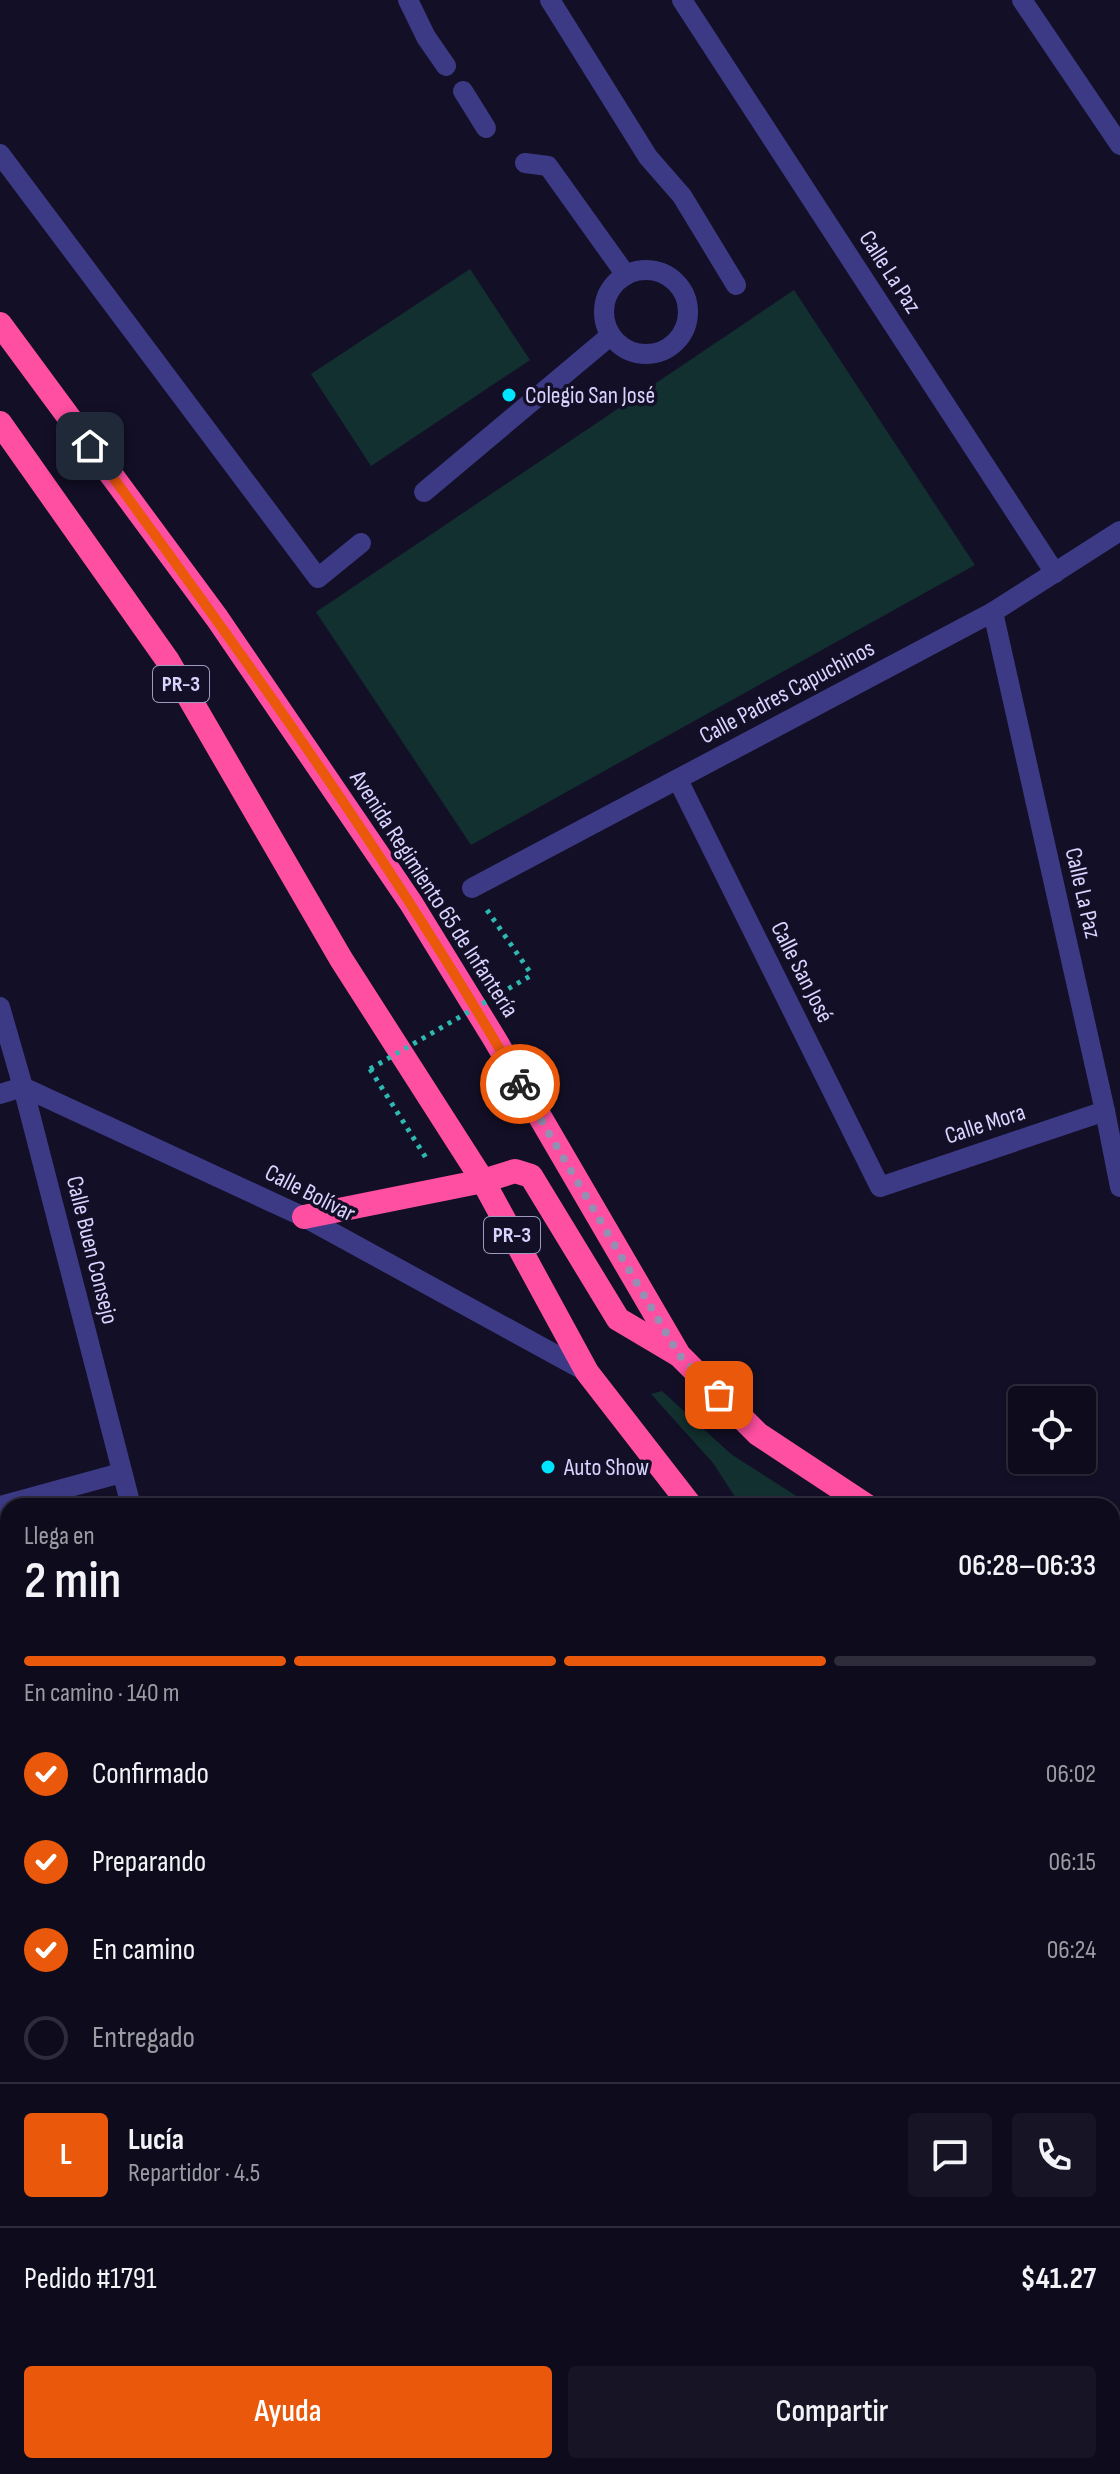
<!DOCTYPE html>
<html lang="es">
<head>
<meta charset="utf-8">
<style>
	body { margin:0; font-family:"Sofia Sans Condensed",sans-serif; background:#171425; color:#f1f3f6; height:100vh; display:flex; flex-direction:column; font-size:30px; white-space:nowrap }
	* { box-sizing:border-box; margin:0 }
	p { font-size:26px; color:#9b9ba3 }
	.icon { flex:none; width:44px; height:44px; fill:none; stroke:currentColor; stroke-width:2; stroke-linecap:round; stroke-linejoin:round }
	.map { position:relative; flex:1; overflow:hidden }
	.details { position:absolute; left:0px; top:1498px; width:1120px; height:976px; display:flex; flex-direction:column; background:#0e0b1c; border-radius:24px 24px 0 0; box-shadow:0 2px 6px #0004,0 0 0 2px #2e2b3b }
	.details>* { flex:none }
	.controls { position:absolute; left:1008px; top:1386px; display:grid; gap:16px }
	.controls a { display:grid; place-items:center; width:88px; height:88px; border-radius:8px; background:#0e0b1c; box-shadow:0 2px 6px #0004,0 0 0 2px #2e2b3b; font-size:40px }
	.pin { position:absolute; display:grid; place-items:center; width:68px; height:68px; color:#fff; margin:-34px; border-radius:16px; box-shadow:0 4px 12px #0006 }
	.courier { position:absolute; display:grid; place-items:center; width:80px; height:80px; margin:-40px; border:6px solid #ea580c; border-radius:50%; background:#fff; color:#222; box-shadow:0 2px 10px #0007 }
	.head em { font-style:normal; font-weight:600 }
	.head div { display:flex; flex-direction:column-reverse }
	.head { display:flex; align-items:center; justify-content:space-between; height:136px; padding:0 24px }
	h1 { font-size:52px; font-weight:600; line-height:60px }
	.bar { display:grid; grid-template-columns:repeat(4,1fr); gap:12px 8px; align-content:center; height:96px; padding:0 24px }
	.bar i { height:10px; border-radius:6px; background:#2e2b3b }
	.bar .active { background:#ea580c }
	.bar p { grid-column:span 4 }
	.line { display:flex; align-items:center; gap:20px; padding:0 24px; border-top:2px solid #2e2b3b }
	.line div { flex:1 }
	.round { display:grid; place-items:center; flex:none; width:84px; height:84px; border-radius:8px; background:#171425 }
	ol { padding:0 24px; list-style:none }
	li { display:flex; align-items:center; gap:24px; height:88px }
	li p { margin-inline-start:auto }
	li .icon { padding:8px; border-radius:50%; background:#ea580c; color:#fff; stroke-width:4 }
	li:last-child { color:#9b9ba3 }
	li i { width:44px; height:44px; border:4px solid #2e2b3b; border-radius:50% }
	.button { display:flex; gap:16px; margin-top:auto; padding:16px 24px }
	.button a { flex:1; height:92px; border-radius:8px; background:#ea580c; color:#fff; font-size:32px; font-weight:600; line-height:92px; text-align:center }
	.button a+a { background:#171425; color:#f1f3f6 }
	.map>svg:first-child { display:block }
	.green { fill:#12302f }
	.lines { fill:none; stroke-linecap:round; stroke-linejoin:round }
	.stream { stroke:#0c2248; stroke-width:11 }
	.path { stroke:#2fb8b0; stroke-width:5; stroke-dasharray:4 6; stroke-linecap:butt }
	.lane { stroke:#3d3a85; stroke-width:20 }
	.street { stroke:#3d3a85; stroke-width:20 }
	.secondary { stroke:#6f6bff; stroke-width:20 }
	.highway { stroke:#ff4fa3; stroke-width:24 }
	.path-bridge { stroke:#2fb8b0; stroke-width:5; stroke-dasharray:4 6; stroke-linecap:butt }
	.done { stroke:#948fb3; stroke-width:8; stroke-dasharray:0 14.4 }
	.route { stroke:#ea580c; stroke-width:10 }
	.poi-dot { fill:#00e5ff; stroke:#130f26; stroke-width:3 }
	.labels { text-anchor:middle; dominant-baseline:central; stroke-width:7; stroke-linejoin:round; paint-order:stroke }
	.shield { fill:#130f26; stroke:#9e99be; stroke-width:2 }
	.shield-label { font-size:22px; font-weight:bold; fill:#d9d4ff }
	.street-label { font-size:24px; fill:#d9d4ff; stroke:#130f26 }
	.poi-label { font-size:24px; fill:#d9d4ff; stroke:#130f26; text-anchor:start }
</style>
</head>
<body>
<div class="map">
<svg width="1120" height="2474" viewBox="0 0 1120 2474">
	<rect width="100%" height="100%" fill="#130f26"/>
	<g class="green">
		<path d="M470,269L530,360L371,466L311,374Z"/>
		<path d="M794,290L975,565L471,845L316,612Z"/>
		<path d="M662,1391L731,1454L812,1506H741L713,1463L651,1394Z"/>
		<path d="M1120,1807V2125L1112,2119V1814Z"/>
	</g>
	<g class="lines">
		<path class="stream" d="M0,2245L8,2242"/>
		<g class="path">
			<path d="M487,910L532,975"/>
			<path d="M370,1069L428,1161"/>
		</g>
		<g class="lane">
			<path d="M408,0L426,37L446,66"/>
			<path d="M550,0L648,157L682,196L736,285"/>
			<path d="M463,91L486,128"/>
			<path d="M0,154L318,578L361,543"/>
			<path d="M525,163L548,166L626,275"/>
			<circle cx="646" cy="312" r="42"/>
			<path d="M424,492L610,336"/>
		</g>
		<g class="street">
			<path d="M682,0L1055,573"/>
			<path d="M1022,0L1120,145"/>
			<path d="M993,612L1105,1111L1120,1187"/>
			<path d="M678,780L880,1187L1105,1111"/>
			<path d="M472,888L993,612L1120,531"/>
			<path d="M0,1007L23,1087L131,1506"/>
			<path d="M0,1094L23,1087L304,1217L587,1372"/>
			<path d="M0,1506L121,1473"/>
			<path d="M0,2118L8,2150"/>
			<path d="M773,2466L777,2474"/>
			<path d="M316,2474L320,2466"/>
		</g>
		<g class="secondary">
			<path d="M1112,1588L1120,1589"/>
			<path d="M1112,1780L1120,1774"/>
			<path d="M1112,2175L1120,2177"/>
		</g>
		<g class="highway">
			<path d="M0,324L217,618L411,903L494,1038L679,1355L758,1434L867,1506"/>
			<path d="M0,423L168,661L341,959L483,1181L587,1372L691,1506"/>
			<path d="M304,1217L483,1181L515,1171L531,1176L618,1319L677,1354"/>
			<path d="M1112,1694L1120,1703"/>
			<path d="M1112,2231L1120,2245"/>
		</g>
		<path class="path-bridge" d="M370,1069L532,975"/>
	</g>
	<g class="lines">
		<path class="done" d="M520,1084L679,1355L719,1395"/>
		<path class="route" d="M90,446C242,653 392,861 520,1084"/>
	</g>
	<g class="poi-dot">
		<circle cx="509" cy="395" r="8"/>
		<circle cx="548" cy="1467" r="8"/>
	</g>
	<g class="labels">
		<g class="shield">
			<rect x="153" y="666" width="56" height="36" rx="6"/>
			<rect x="484" y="1217" width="56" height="36" rx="6"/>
		</g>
		<g class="shield-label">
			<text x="181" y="684">PR-3</text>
			<text x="512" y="1235">PR-3</text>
		</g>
		<g class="street-label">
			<text transform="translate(890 272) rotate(57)">Calle La Paz</text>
			<text transform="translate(787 692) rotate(-28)">Calle Padres Capuchinos</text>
			<text transform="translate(1083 893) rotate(77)">Calle La Paz</text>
			<text transform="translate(434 894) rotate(57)">Avenida Regimiento 65 de Infantería</text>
			<text transform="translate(802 972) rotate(63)">Calle San José</text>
			<text transform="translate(985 1124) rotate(-18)">Calle Mora</text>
			<text transform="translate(310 1193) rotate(27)">Calle Bolívar</text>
			<text transform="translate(92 1250) rotate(76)">Calle Buen Consejo</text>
		</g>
		<g class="poi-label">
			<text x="525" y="395">Colegio San José</text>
			<text x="564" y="1467">Auto Show</text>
		</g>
	</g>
</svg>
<div class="controls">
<a><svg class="icon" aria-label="locate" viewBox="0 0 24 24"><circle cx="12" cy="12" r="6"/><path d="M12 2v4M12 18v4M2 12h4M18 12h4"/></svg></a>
</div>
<div class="pin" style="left:719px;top:1395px;background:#ea580c"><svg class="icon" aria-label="bag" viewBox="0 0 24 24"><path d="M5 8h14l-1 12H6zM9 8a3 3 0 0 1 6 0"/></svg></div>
<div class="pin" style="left:90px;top:446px;background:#1f2937"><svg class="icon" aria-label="home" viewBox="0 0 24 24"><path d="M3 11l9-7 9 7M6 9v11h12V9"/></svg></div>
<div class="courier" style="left:520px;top:1084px"><svg class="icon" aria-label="bike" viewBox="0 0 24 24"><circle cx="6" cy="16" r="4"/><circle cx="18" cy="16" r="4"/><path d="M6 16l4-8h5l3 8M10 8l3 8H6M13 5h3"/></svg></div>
<section class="details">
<div class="head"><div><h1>2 min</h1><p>Llega en</p></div><em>06:28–06:33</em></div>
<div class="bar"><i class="active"></i><i class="active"></i><i class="active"></i><i></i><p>En camino · 140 m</p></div>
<ol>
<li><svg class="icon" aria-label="check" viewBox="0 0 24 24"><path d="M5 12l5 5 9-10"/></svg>Confirmado<p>06:02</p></li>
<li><svg class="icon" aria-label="check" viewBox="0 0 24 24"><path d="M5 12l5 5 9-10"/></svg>Preparando<p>06:15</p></li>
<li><svg class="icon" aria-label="check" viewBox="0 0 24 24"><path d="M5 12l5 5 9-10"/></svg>En camino<p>06:24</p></li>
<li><i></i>Entregado</li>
</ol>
<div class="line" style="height:144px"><b class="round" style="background:#ea580c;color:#fff">L</b><div><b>Lucía</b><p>Repartidor · 4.5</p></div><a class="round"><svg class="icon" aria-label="chat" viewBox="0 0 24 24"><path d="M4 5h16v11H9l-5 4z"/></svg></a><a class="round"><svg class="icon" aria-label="phone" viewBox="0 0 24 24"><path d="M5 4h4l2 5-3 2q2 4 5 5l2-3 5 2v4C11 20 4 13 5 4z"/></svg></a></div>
<div class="line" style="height:104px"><div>Pedido #1791</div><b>$41.27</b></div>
<div class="button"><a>Ayuda</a><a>Compartir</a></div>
</section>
</div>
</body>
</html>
